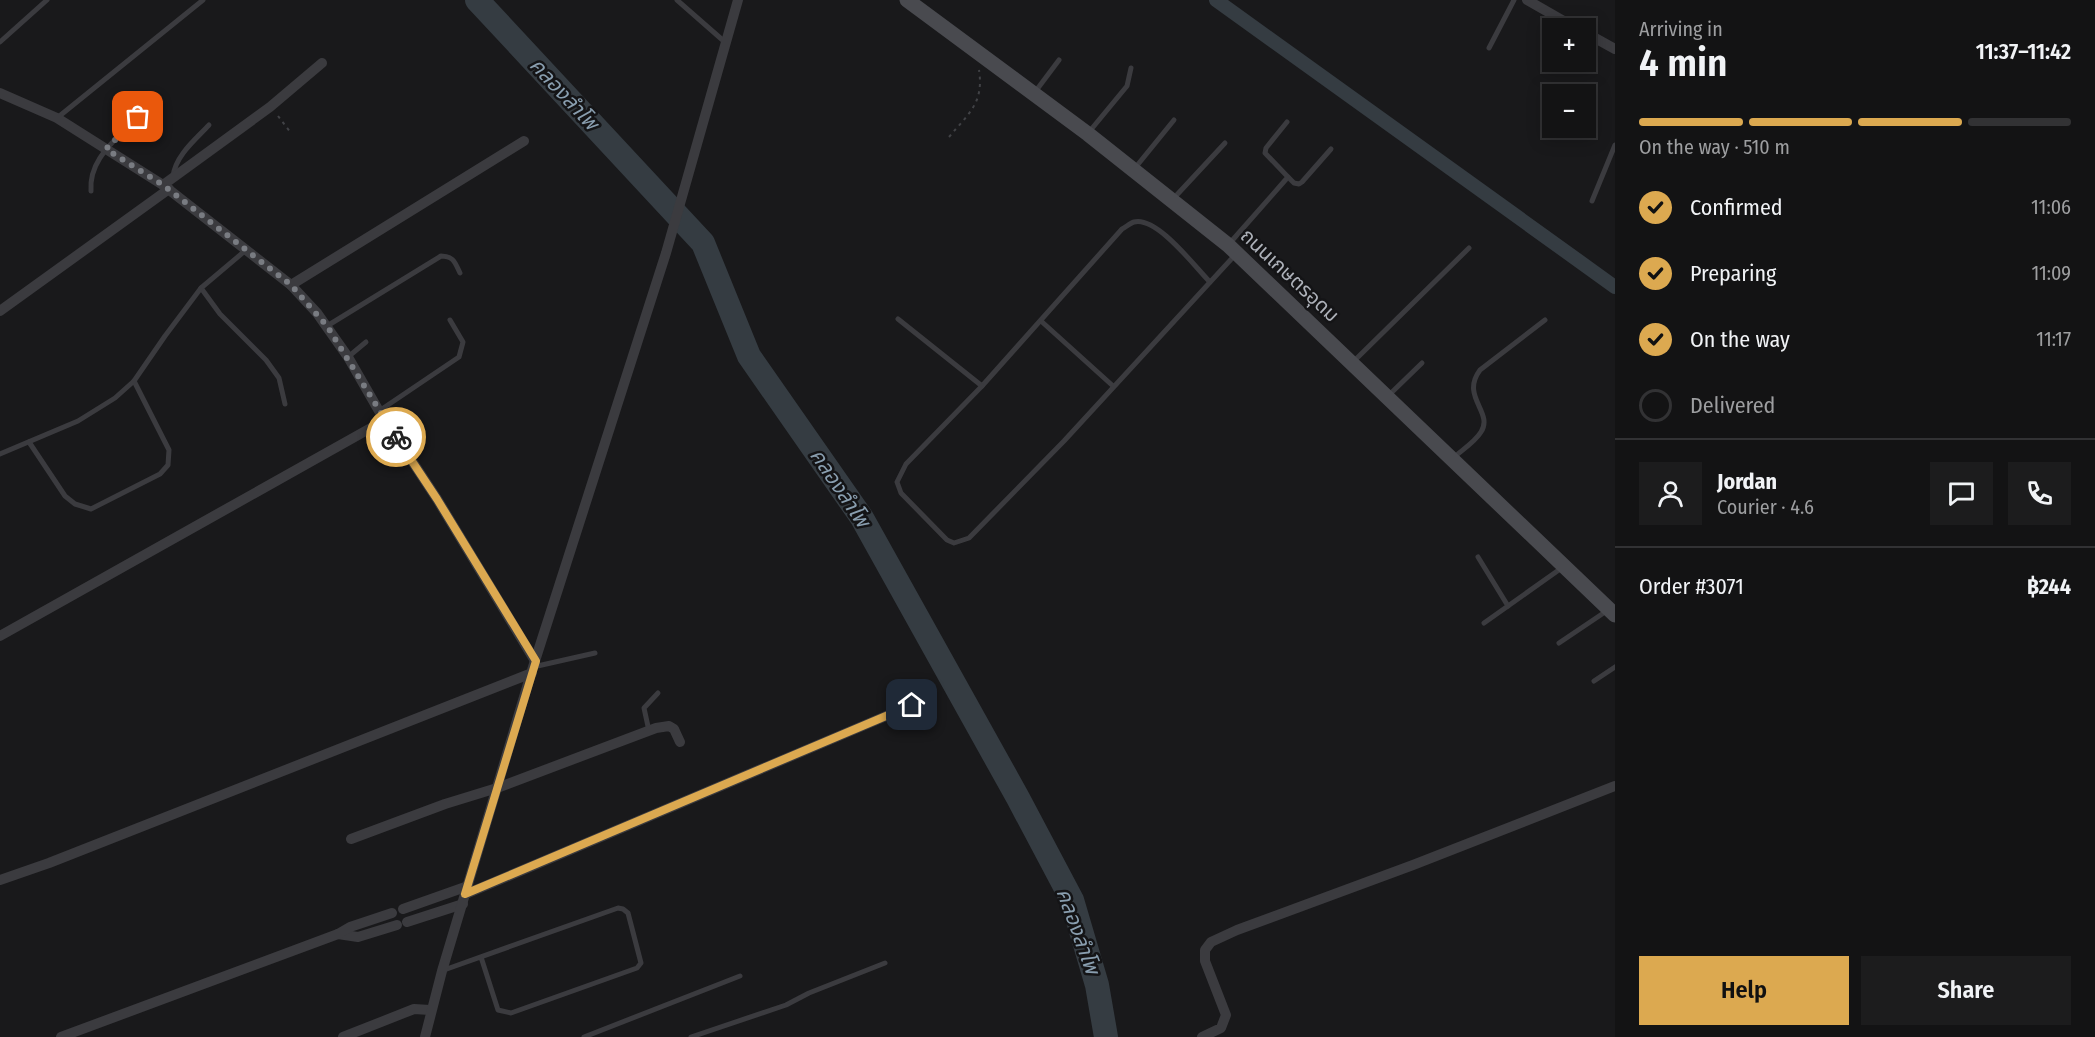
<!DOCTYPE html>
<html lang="en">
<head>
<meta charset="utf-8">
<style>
	body { margin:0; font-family:"Fira Sans Condensed","Noto Sans Thai",sans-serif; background:#1c1c1d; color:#f1f3f6; height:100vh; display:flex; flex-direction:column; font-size:22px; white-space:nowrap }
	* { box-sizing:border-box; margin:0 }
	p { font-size:20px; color:#9d9ea0 }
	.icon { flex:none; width:33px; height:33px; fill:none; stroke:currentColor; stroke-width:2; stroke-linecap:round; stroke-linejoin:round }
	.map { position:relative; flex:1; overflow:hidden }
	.panel { display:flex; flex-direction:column; background:#131314; width:480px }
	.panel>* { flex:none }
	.tools { position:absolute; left:1542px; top:18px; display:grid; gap:12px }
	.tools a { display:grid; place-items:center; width:54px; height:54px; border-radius:0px; background:#131314; box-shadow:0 3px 15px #0003,0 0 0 2px #323234; font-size:30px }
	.pin { position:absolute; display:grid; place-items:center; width:51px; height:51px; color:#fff; margin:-26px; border-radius:12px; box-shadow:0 3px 9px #0006 }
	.courier { position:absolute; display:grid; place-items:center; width:60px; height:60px; margin:-30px; border:4px solid #dca950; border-radius:50%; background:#fff; color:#222; box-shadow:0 2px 8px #0007 }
	.head em { font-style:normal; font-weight:600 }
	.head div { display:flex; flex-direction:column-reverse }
	.head { display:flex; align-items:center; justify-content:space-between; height:102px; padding:0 24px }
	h1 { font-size:39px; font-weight:600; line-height:45px }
	.bar { display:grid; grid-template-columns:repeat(4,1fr); gap:9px 6px; align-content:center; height:72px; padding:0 24px }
	.bar i { height:8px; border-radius:4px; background:#323234 }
	.bar .active { background:#dca950 }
	.bar p { grid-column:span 4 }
	.line { display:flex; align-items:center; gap:15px; padding:0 24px; border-top:2px solid #323234 }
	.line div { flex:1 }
	.round { display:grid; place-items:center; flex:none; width:63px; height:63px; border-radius:0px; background:#1c1c1d }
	ol { padding:0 24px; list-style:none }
	li { display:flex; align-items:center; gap:18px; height:66px }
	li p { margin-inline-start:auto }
	li .icon { padding:6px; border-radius:50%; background:#dca950; color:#111; stroke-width:4 }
	li:last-child { color:#9d9ea0 }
	li i { width:33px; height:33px; border:3px solid #323234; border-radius:50% }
	.cta { display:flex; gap:12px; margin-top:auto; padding:12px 24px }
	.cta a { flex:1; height:69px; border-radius:0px; background:#dca950; color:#111; font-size:24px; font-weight:600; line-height:69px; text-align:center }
	.cta a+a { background:#1c1c1d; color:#f1f3f6 }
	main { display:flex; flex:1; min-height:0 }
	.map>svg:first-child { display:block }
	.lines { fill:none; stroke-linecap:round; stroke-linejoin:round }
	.canal { stroke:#353c42; stroke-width:14 }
	.river { stroke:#353c42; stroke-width:24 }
	.path { stroke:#414246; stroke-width:2; stroke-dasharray:3 4.5; stroke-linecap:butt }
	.lane { stroke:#3b3b3f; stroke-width:5 }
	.street { stroke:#3b3b3f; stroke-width:10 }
	.secondary { stroke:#494a4f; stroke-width:15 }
	.done { stroke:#797c82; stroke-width:6; stroke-dasharray:0 10.8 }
	.route { stroke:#dca950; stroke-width:8 }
	.labels { text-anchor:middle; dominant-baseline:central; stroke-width:5; stroke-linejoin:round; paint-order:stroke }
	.street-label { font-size:20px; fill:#adb1b9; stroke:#141416 }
	.water-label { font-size:21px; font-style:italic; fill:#899eaf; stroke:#141416 }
</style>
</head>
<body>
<main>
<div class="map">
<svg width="1615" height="1037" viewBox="0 0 1615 1037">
	<rect width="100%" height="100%" fill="#19191b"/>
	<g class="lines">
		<path class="canal" d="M1216,0L1615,287"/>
		<path class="river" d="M477,0L703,243L749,356L862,518L1018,798L1072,900L1097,985L1106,1037"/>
		<g class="path">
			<path d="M278,116L291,133"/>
			<path d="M949,137C969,113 984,103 979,70"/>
		</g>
		<g class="lane">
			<path d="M677,0L726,43"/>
			<path d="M0,42L47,0"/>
			<path d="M1489,48L1514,0"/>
			<path d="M1035,92L1059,60"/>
			<path d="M57,118L203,0"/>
			<path d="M1089,132L1127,86L1131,68"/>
			<path d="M1135,168L1174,120"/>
			<path d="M173,176C176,155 195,140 209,125"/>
			<path d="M1288,177L1294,183L1299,184L1302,182L1331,149"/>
			<path d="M91,191C88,151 131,132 148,101"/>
			<path d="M1173,199L1225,143"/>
			<path d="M1592,201L1615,145"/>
			<path d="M1229,244L1288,177L1265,153L1266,148L1287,122"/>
			<path d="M201,288L220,314L266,360L279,378L285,404"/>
			<path d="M898,319L982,386L1122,229C1126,227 1130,223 1134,222C1157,216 1195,267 1210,282"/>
			<path d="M1041,321L1113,386"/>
			<path d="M327,326L441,256C454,256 455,263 460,273"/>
			<path d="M348,357L366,342"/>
			<path d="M1354,361L1469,248"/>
			<path d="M982,386L906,464L897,482L901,493L947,540L954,543L969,538L1064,441L1235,255"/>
			<path d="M1389,395L1422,363"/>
			<path d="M379,411L459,357L463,342L450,320"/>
			<path d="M29,442L65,496L75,504L91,509L160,474L168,465L169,450L134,381"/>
			<path d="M0,454L78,421L115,398L134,381L165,336L201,288L246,250"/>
			<path d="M1453,458C1462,450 1475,442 1481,432C1494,412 1460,397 1480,370L1545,320"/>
			<path d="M1478,557L1508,606"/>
			<path d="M1484,623L1563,567"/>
			<path d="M1559,643L1608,610"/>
			<path d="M533,667L595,653"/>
			<path d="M1594,681L1615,667"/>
			<path d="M649,731L644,708L658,693"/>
			<path d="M444,970L618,908L623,909L628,913L641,963L637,968L511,1013L498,1010L481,957"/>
			<path d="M584,1037L740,976"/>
			<path d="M691,1037L786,1005L809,993L885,963"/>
		</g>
		<g class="street">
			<path d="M1527,0L1576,28"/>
			<path d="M1586,33L1615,49"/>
			<path d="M0,93L57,118L163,185L291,285L317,313L348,357L379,411L437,499L535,661"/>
			<path d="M163,185L270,107L322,63"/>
			<path d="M291,285L524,141"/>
			<path d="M0,311L169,189"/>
			<path d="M0,636L385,420"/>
			<path d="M351,839L445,804L497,788L656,728L669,726L674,729L680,742"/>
			<path d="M0,880L49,863L532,673"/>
			<path d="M466,894L912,705"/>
			<path d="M403,909L468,886"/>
			<path d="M407,922L463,904"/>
			<path d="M338,934L358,937L397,925"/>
			<path d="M61,1037L338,934L350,927L392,913"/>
			<path d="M343,1037L414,1009L430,1010"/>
			<path d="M425,1037L442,971L533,667L666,253L738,0"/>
			<path d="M1202,1037L1221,1028L1226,1015L1205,961V950L1211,942L1237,930L1413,865L1615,786"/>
		</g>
		<path class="secondary" d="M907,0L1088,134L1228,245L1615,615"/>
	</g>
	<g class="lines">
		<path class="done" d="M138,117L106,149L163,185L291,285L327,326L396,437"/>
		<path class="route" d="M396,437L437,499L536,661L465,894L912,705"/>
	</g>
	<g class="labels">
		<g class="street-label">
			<text transform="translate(1290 275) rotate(43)">ถนนเกษตรอุดม</text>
		</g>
		<g class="water-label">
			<text transform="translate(564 94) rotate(47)">คลองลำโพ</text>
			<text transform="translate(840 488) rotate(56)">คลองลำโพ</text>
			<text transform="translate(1078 931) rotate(70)">คลองลำโพ</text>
		</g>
	</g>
</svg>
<div class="tools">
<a>+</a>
<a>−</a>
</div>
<div class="pin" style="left:138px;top:117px;background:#ea580c"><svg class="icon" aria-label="bag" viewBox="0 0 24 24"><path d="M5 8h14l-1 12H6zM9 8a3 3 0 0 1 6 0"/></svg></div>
<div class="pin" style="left:912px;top:705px;background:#1f2937"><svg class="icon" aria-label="home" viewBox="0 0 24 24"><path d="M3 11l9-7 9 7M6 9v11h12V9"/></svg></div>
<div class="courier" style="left:396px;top:437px"><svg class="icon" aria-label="bike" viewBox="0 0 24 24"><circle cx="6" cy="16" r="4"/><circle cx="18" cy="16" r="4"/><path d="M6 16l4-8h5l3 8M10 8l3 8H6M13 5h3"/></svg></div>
</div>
<section class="panel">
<div class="head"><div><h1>4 min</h1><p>Arriving in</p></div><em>11:37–11:42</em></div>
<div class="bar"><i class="active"></i><i class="active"></i><i class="active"></i><i></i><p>On the way · 510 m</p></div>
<ol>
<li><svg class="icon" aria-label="check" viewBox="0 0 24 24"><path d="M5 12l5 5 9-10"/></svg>Confirmed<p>11:06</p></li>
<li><svg class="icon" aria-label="check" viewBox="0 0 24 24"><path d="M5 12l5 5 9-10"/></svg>Preparing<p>11:09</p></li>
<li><svg class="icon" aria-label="check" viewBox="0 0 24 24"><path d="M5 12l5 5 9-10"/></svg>On the way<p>11:17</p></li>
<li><i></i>Delivered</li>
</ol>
<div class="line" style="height:108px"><a class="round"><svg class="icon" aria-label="person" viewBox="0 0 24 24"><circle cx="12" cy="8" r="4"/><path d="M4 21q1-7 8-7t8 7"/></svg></a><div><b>Jordan</b><p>Courier · 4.6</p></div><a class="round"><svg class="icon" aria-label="chat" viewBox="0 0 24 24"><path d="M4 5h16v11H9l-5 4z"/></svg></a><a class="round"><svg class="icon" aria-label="phone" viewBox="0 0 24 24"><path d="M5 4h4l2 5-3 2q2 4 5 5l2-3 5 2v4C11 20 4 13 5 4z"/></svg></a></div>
<div class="line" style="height:78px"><div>Order #3071</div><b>฿244</b></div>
<div class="cta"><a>Help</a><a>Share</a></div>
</section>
</main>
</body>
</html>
